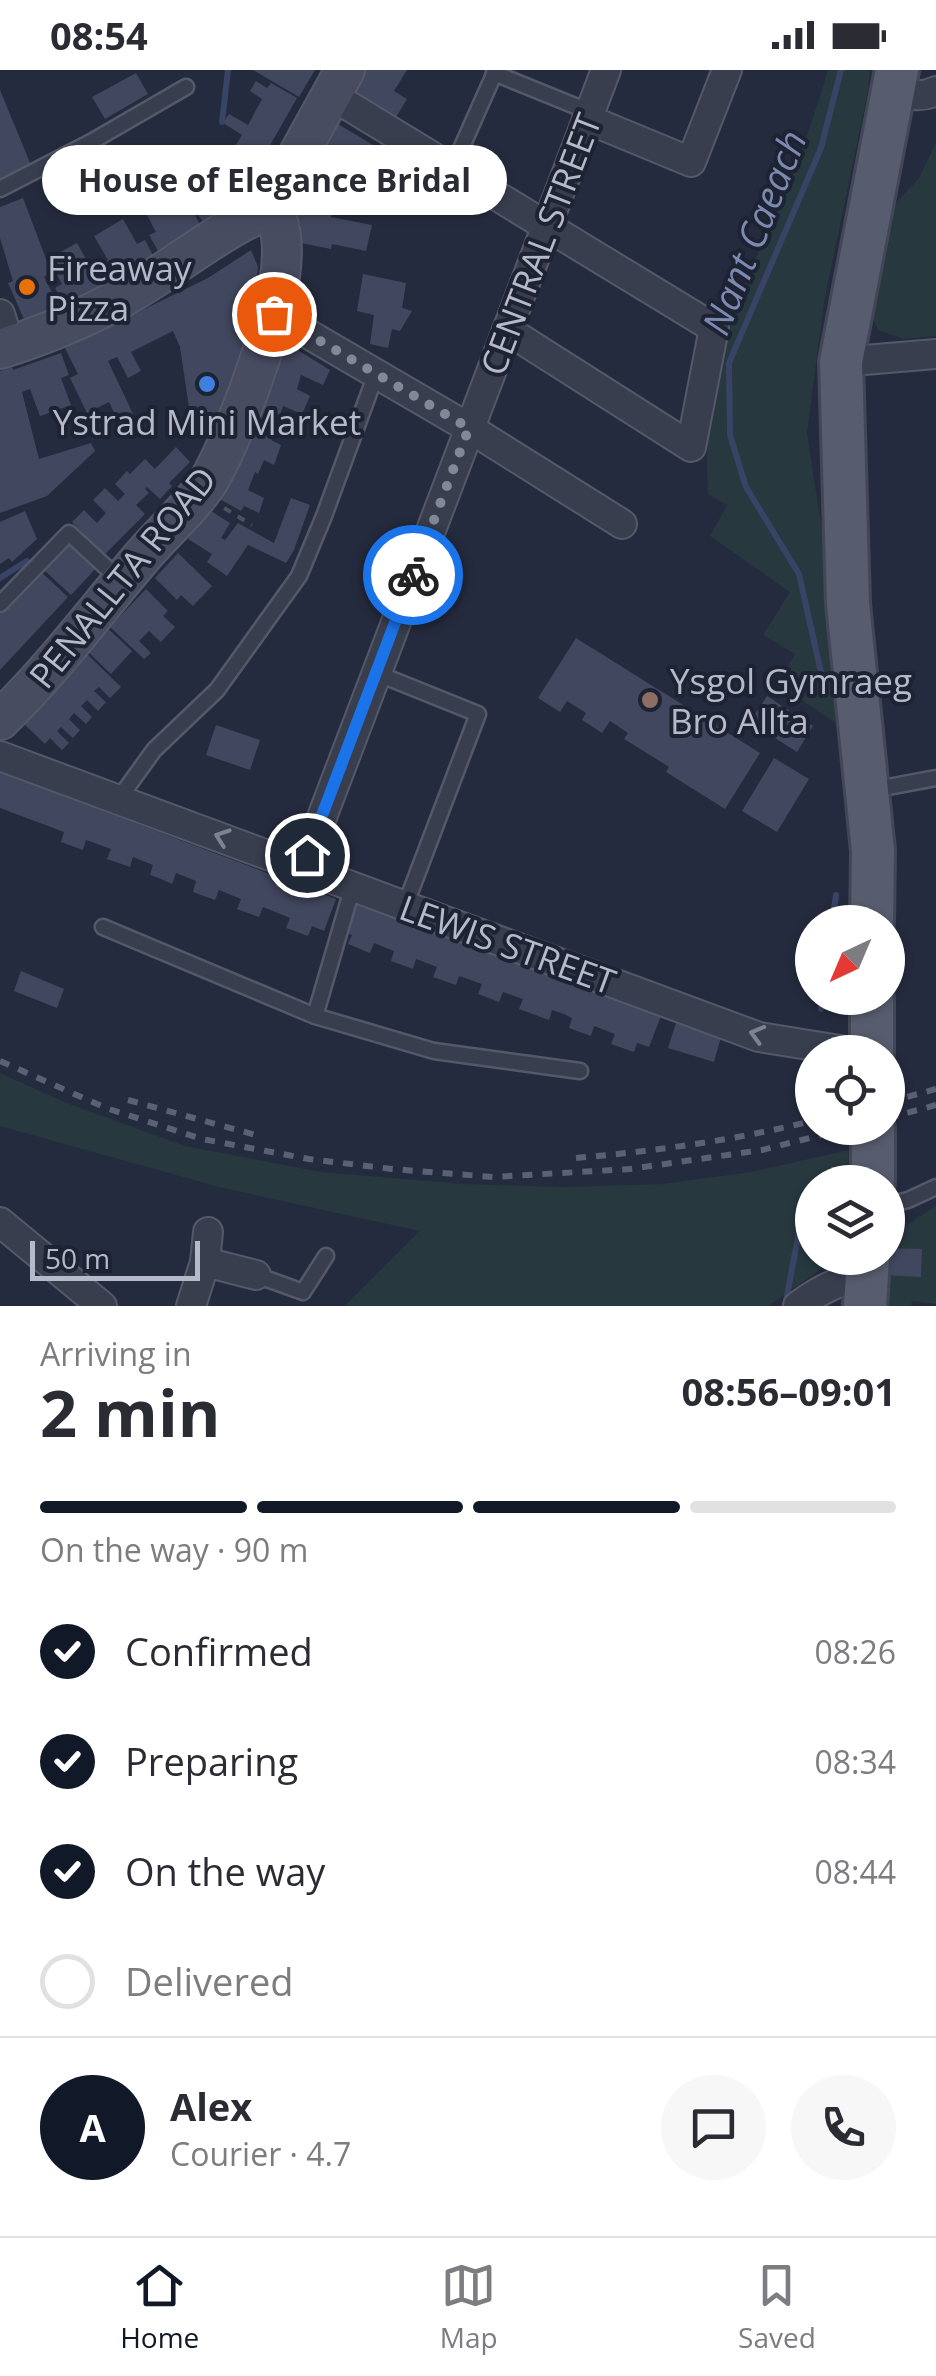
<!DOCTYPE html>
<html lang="en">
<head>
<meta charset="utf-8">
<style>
	body { margin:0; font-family:"Open Sans",sans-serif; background:#f7f7f7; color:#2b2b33; height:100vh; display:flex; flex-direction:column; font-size:38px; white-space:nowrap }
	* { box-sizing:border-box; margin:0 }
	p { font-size:32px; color:#7c7c81 }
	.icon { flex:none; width:55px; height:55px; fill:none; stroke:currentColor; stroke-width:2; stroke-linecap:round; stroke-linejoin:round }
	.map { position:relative; height:1236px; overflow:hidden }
	.side { display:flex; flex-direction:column; background:#fff; flex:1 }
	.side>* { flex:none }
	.needle { width:65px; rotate:224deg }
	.tools { position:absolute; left:795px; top:835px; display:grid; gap:20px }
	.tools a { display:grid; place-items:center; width:110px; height:110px; border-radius:50%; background:#fff; box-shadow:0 2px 8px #0004; font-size:50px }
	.scale { position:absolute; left:30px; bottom:25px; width:170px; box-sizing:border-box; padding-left:10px; border:5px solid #b5b9c9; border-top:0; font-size:28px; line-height:35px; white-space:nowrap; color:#b5b9c9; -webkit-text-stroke:8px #1e2333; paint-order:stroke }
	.pin { position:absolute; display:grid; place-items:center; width:85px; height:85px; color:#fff; margin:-42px; border:5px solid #fff; border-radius:50%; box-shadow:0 2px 10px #0007 }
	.courier { position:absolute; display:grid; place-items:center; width:100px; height:100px; margin:-50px; border:8px solid #1a73e8; border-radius:50%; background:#fff; color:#222; box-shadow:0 2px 12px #0007 }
	.bubble { position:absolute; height:70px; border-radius:35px; background:#fff; box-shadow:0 2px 8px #0004; font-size:32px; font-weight:700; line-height:70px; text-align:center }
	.headline em { font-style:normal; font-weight:700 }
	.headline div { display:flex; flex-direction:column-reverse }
	.headline { display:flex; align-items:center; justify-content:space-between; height:170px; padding:0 40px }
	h1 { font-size:65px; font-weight:700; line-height:75px }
	.bar { display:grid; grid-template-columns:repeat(4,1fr); gap:15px 10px; align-content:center; height:120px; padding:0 40px }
	.bar i { height:12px; border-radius:8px; background:#e1e1e2 }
	.bar .selected { background:#111827 }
	.bar p { grid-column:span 4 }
	.line { display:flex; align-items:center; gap:25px; padding:0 40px; border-top:2px solid #e1e1e2 }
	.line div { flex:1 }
	.round { display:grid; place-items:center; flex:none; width:105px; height:105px; border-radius:52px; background:#f7f7f7 }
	ol { padding:0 40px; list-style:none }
	li { display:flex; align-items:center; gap:30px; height:110px }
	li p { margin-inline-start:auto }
	li .icon { padding:10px; border-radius:50%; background:#111827; color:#fff; stroke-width:4 }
	li:last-child { color:#7c7c81 }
	li i { width:55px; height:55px; border:5px solid #e1e1e2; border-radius:50% }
	.status { display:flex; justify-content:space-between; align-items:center; height:70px; padding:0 50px; background:#fff; direction:ltr }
	.status svg { height:28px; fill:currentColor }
	.menu { display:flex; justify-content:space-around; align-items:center; height:140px; border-top:2px solid #e1e1e2; background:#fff; font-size:28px; color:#7c7c81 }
	.menu a { display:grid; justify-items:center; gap:5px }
	.menu .selected { color:#111827 }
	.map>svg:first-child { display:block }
	.green { fill:#27383f }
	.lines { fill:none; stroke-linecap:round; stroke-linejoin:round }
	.stream { stroke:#394365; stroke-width:6 }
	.building { fill:#41475e }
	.lane-casing { stroke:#545969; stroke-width:19 }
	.street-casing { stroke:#545969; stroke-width:32 }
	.secondary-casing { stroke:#545969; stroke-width:42 }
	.primary-casing { stroke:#424757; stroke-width:48 }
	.path { stroke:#45555c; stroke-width:4; stroke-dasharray:8 8; stroke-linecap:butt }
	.lane { stroke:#393e4e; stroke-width:14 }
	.street { stroke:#393e4e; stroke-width:28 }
	.secondary { stroke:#474c61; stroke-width:38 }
	.primary { stroke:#575d6e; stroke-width:42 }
	.rail { stroke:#5b6175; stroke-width:6; stroke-dasharray:10 10; stroke-linecap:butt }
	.oneway { stroke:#7d8292 }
	.done { stroke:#838798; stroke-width:10; stroke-dasharray:0 18 }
	.route { stroke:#1a73e8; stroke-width:12 }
	.food-dot { fill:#e8710a; stroke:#1e2333; stroke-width:4 }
	.shop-dot { fill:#3f7fe0; stroke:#1e2333; stroke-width:4 }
	.education-dot { fill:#8d6e63; stroke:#1e2333; stroke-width:4 }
	.labels { text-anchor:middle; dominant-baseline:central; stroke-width:8; stroke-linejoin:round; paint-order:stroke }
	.street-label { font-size:35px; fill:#b5b9c9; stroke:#1e2333 }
	.poi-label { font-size:35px; fill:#b5b9c9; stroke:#1e2333; text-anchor:start }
	.water-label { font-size:38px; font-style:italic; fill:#7d8ab0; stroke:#1e2333 }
</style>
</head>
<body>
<div class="status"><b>08:54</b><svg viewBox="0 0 49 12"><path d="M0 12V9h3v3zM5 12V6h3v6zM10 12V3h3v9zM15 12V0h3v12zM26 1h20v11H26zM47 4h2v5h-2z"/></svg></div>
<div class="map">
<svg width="936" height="1236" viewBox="0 0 936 1236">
	<rect width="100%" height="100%" fill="#252b3e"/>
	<g class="green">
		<path d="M828,0H870L868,21L824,232L807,363L836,551L843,658L777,613L795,584L763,565L790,522L710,466L727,435L708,424C706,387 707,346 714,309C725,246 757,189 782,130C800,88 815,44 828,0Z"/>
		<path d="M936,73V266L903,269L878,260L870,243L887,143L919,108Z"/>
		<path d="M0,1003L64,1032L185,1076L321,1102L463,1114L564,1117L663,1114L751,1102L849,1080L848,1112H812V1188H834L830,1193L768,1236H345L420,1161L219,1117L0,1056Z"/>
		<path d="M936,1136V1234L912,1231L911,1236H885L881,1205L921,1206L922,1180L900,1178L899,1160Z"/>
	</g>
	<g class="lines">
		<g class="stream">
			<path d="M222,52L228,0"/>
			<path d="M0,508L27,491"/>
			<path d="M826,625L799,504L746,417L730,365L729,293L821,78L841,0"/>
			<path d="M832,852L836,825"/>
			<path d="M821,939L823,928"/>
			<path d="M785,1236L801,1151"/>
		</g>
	</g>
	<g class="building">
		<path d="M253,0H315L299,27Z"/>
		<path d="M354,0H407L394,21L407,29L395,49L344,18Z"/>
		<path d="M136,3L148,24L105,49L92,27Z"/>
		<path d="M256,11L267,18L271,13L297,28L256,100L230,85L242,65L223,53L229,44L248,55L262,29L250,21Z"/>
		<path d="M0,20L33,100L0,113Z"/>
		<path d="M328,48L388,84L379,100L341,79L334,92L373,114L369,123L332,116V121L366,130L365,142L296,127Z"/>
		<path d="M195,84L235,135L208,158L191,136L201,128L178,100Z"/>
		<path d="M171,120L185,145L193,141L204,162L161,186L149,165L156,162L142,136Z"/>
		<path d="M23,128L51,202L44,207L62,242L27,256L8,213L13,211L0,168V137Z"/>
		<path d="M299,131L333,138L331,147L372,155L366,181L332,174L331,179L291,171Z"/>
		<path d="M123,149L137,174L145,170L156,191L113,215L101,195L108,190L94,166Z"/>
		<path d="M77,173L91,198L98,194L110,215L67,239L55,218L62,214L48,189Z"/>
		<path d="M251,180L258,197L251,264L222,341L191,351L180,277L173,261L131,282L141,301L128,308L117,287L108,291L134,346L119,353L109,332L87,343L70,308L78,304L65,278L208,208Z"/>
		<path d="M363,204L406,213L402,238L412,241L400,261L392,259L388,278L370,274L374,245L357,241Z"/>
		<path d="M278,268L330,300L323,315L301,305L297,319L310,326L302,344L283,336L271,370L281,375L274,395L264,390L258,404L255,402L248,420L264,428L259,443L244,436L241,441L216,427Z"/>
		<path d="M61,283L69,305L61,308L71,335L40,346L30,319L22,322L39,389L91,373L95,381L47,426L0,443V301L12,297L13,300Z"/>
		<path d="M176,377L190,392L169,413L172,416L160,429L147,417L145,419L149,423L136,435L145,444L100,489L80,469L85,465L72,452L84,440L97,453L106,443L93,430L105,418L118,431L125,424L115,414L127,401L130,404L145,389L155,399Z"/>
		<path d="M291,428L310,435L294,480L286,493L248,475L227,506L207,492L212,484L188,469L208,439L230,453L221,468L225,470L238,453L274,473Z"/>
		<path d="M25,441L37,469L12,492L9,488L0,494V452Z"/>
		<path d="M71,469L99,495L71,525L43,499Z"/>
		<path d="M178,483L212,516L193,536L181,525L177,530L155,508Z"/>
		<path d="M40,501L68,527L0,600V544Z"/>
		<path d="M146,519L168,541L163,546L175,557L161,572L149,561L139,571L151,583L144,589L110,557Z"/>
		<path d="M102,553L132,581L111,604L81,575Z"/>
		<path d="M576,568L760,683L725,739L666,702L669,697L624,669L628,663L610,651L602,663L582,650L586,643L567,631L560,642L538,628Z"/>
		<path d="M87,584L121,617L110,628L99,617L94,621L106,632L98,641L87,630L81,636L92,647L86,654L74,643L69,649L80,660L73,668L61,657L57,661L69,673L62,680L50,668L45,674L22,652Z"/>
		<path d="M767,626L813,656L797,682L750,652Z"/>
		<path d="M216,655L260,670L250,700L206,685Z"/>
		<path d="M774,688L809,709L777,762L742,741Z"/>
		<path d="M0,702L336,829L324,861L312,856L308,866L286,858L290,848L263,837L259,847L237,839L241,829L219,820L215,830L193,822L196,811L176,803L172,814L161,809L150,805L153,795L133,787L130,797L107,789L111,779L86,770L83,780L61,772L64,762L0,738Z"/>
		<path d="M356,829L661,946L649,977L637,973L634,982L611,974L615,964L594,956L591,966L569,958L572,948L564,944L552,940L549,950L519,939L523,929L503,922L499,932L478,924L482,914L459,906L456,915L433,907L437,897L416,889L413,899L391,891L394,881L374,873L370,883L348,874L352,865L343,861Z"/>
		<path d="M21,901L64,919L57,938L14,921Z"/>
		<path d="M676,953L721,967L714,992L668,978Z"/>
		<path d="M888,1178L922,1179L921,1207L881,1205L888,1188Z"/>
	</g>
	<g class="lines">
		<g class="lane-casing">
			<g id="lane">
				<path d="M494,3L590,42"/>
				<path d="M452,99L496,0"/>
				<path d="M0,119L91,72L186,17"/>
				<path d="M0,534L69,463L121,511"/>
				<path d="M376,603L478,644L405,836"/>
				<path d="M872,720L936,708"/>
				<path d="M118,730L154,680L217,620L299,506L324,446L376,304"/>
				<path d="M353,816L315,946L434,981L580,1001"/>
				<path d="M103,857L315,946"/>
				<path d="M888,1135L908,1130L936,1117"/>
				<path d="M256,1205L303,1222L326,1186"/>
			</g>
		</g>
		<g class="street-casing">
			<g id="street">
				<path d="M894,22C909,25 922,28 936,21"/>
				<path d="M331,25L714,258L691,377L507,260"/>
				<path d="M587,49L691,92L727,0"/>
				<path d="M0,244L10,276"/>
				<path d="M274,244L469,358L622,454"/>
				<path d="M841,292L936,284"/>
				<path d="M0,686L759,967L852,982"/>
				<path d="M303,797L606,0"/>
				<path d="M0,1152L102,1236"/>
				<path d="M205,1192L208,1162"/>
				<path d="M191,1236L205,1192L256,1205"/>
				<path d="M798,1236C819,1220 840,1209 867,1205"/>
			</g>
		</g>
		<g class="secondary-casing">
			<g id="secondary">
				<path d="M273,137L297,87L345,0"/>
				<path d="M0,279C41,266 83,249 121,228C174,199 216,161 273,137"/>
				<path d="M0,650C52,600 94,543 141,488C161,464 196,433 211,407C240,354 289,226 281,166C280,157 276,146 273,137"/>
			</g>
		</g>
		<g class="primary-casing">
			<g id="primary">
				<path d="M872,852L873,781L848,534L841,292L897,0"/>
				<path d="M872,982V928"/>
				<path d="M873,1058V1112"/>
				<path d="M865,1236L868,1188"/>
			</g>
		</g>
		<path class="path" d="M224,438L252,455"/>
		<use href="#lane" class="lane"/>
		<use href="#street" class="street"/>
		<use href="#secondary" class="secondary"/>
		<use href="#primary" class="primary"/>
		<g class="rail">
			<path d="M0,991L106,1038L202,1069L309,1089L392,1099L493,1107L630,1099L762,1080L849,1058"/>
			<path d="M128,1030L263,1067"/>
			<path d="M888,1032L936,1019"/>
			<path d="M888,1048L936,1035"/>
			<path d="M576,1088C656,1081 735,1070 812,1051"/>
		</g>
	</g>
	<defs><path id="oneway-chevron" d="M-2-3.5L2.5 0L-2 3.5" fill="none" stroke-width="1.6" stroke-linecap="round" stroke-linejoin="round" transform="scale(2.5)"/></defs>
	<g class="oneway">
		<use href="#oneway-chevron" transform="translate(222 767) rotate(-160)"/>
		<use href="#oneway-chevron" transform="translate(757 964) rotate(-164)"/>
	</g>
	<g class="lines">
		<path class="done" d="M274,244L469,358L413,505"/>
		<path class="route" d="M307,785L413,505"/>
	</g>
	<circle class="food-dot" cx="27" cy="217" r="10"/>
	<circle class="shop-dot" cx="207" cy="314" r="10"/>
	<circle class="education-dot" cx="650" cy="630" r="10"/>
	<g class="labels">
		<g class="street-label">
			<text transform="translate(540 174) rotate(-69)">CENTRAL STREET</text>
			<text transform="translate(122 507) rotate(-51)">PENALLTA ROAD</text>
			<text transform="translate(508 874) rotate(20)">LEWIS STREET</text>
		</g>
		<g class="poi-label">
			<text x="47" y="197">Fireaway<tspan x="47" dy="40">Pizza</tspan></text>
			<text x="207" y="351" text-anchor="middle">Ystrad Mini Market</text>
			<text x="670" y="610">Ysgol Gymraeg<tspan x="670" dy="40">Bro Allta</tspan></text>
		</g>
		<g class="water-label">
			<text transform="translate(753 162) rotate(-68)">Nant Caeach</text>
		</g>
	</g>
</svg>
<div class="tools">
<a><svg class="needle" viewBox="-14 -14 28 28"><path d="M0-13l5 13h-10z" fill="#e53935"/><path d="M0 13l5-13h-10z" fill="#7c7c81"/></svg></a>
<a><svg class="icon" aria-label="locate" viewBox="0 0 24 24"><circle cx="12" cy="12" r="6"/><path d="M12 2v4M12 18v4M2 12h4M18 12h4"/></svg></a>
<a><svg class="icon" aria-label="layers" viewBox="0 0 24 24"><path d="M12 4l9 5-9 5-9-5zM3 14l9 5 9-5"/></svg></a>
</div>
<div class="scale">50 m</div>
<div class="pin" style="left:274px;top:244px;background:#ea580c"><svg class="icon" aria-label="bag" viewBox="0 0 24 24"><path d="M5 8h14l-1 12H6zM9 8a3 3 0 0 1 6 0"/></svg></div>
<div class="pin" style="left:307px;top:785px;background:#1f2937"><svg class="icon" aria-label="home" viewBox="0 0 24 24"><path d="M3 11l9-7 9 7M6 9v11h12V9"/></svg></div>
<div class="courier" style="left:413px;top:505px"><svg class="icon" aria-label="bike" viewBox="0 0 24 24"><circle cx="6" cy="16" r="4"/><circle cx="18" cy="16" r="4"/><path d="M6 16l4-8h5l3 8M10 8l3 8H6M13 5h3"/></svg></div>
<div class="bubble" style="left:42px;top:75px;width:465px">House of Elegance Bridal</div>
</div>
<section class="side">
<div class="headline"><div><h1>2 min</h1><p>Arriving in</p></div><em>08:56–09:01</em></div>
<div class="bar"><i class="selected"></i><i class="selected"></i><i class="selected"></i><i></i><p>On the way · 90 m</p></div>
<ol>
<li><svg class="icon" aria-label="check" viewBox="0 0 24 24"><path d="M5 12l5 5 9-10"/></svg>Confirmed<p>08:26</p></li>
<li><svg class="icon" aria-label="check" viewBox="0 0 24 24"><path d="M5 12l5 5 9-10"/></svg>Preparing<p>08:34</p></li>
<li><svg class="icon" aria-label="check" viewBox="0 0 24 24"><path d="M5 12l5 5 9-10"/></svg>On the way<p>08:44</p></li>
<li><i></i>Delivered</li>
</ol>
<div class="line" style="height:180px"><b class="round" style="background:#111827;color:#fff">A</b><div><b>Alex</b><p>Courier · 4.7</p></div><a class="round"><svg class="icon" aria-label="chat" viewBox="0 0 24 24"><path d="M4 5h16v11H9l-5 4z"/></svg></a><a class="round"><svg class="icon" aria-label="phone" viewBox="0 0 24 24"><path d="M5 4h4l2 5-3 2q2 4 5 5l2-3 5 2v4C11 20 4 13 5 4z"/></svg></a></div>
</section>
<nav class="menu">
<a class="selected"><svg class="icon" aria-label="home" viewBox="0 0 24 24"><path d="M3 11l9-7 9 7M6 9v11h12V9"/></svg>Home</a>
<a><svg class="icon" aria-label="map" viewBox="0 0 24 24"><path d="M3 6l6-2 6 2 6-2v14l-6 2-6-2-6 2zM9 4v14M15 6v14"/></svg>Map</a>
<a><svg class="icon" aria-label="saved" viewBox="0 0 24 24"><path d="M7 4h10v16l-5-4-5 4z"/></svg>Saved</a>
</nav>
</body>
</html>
